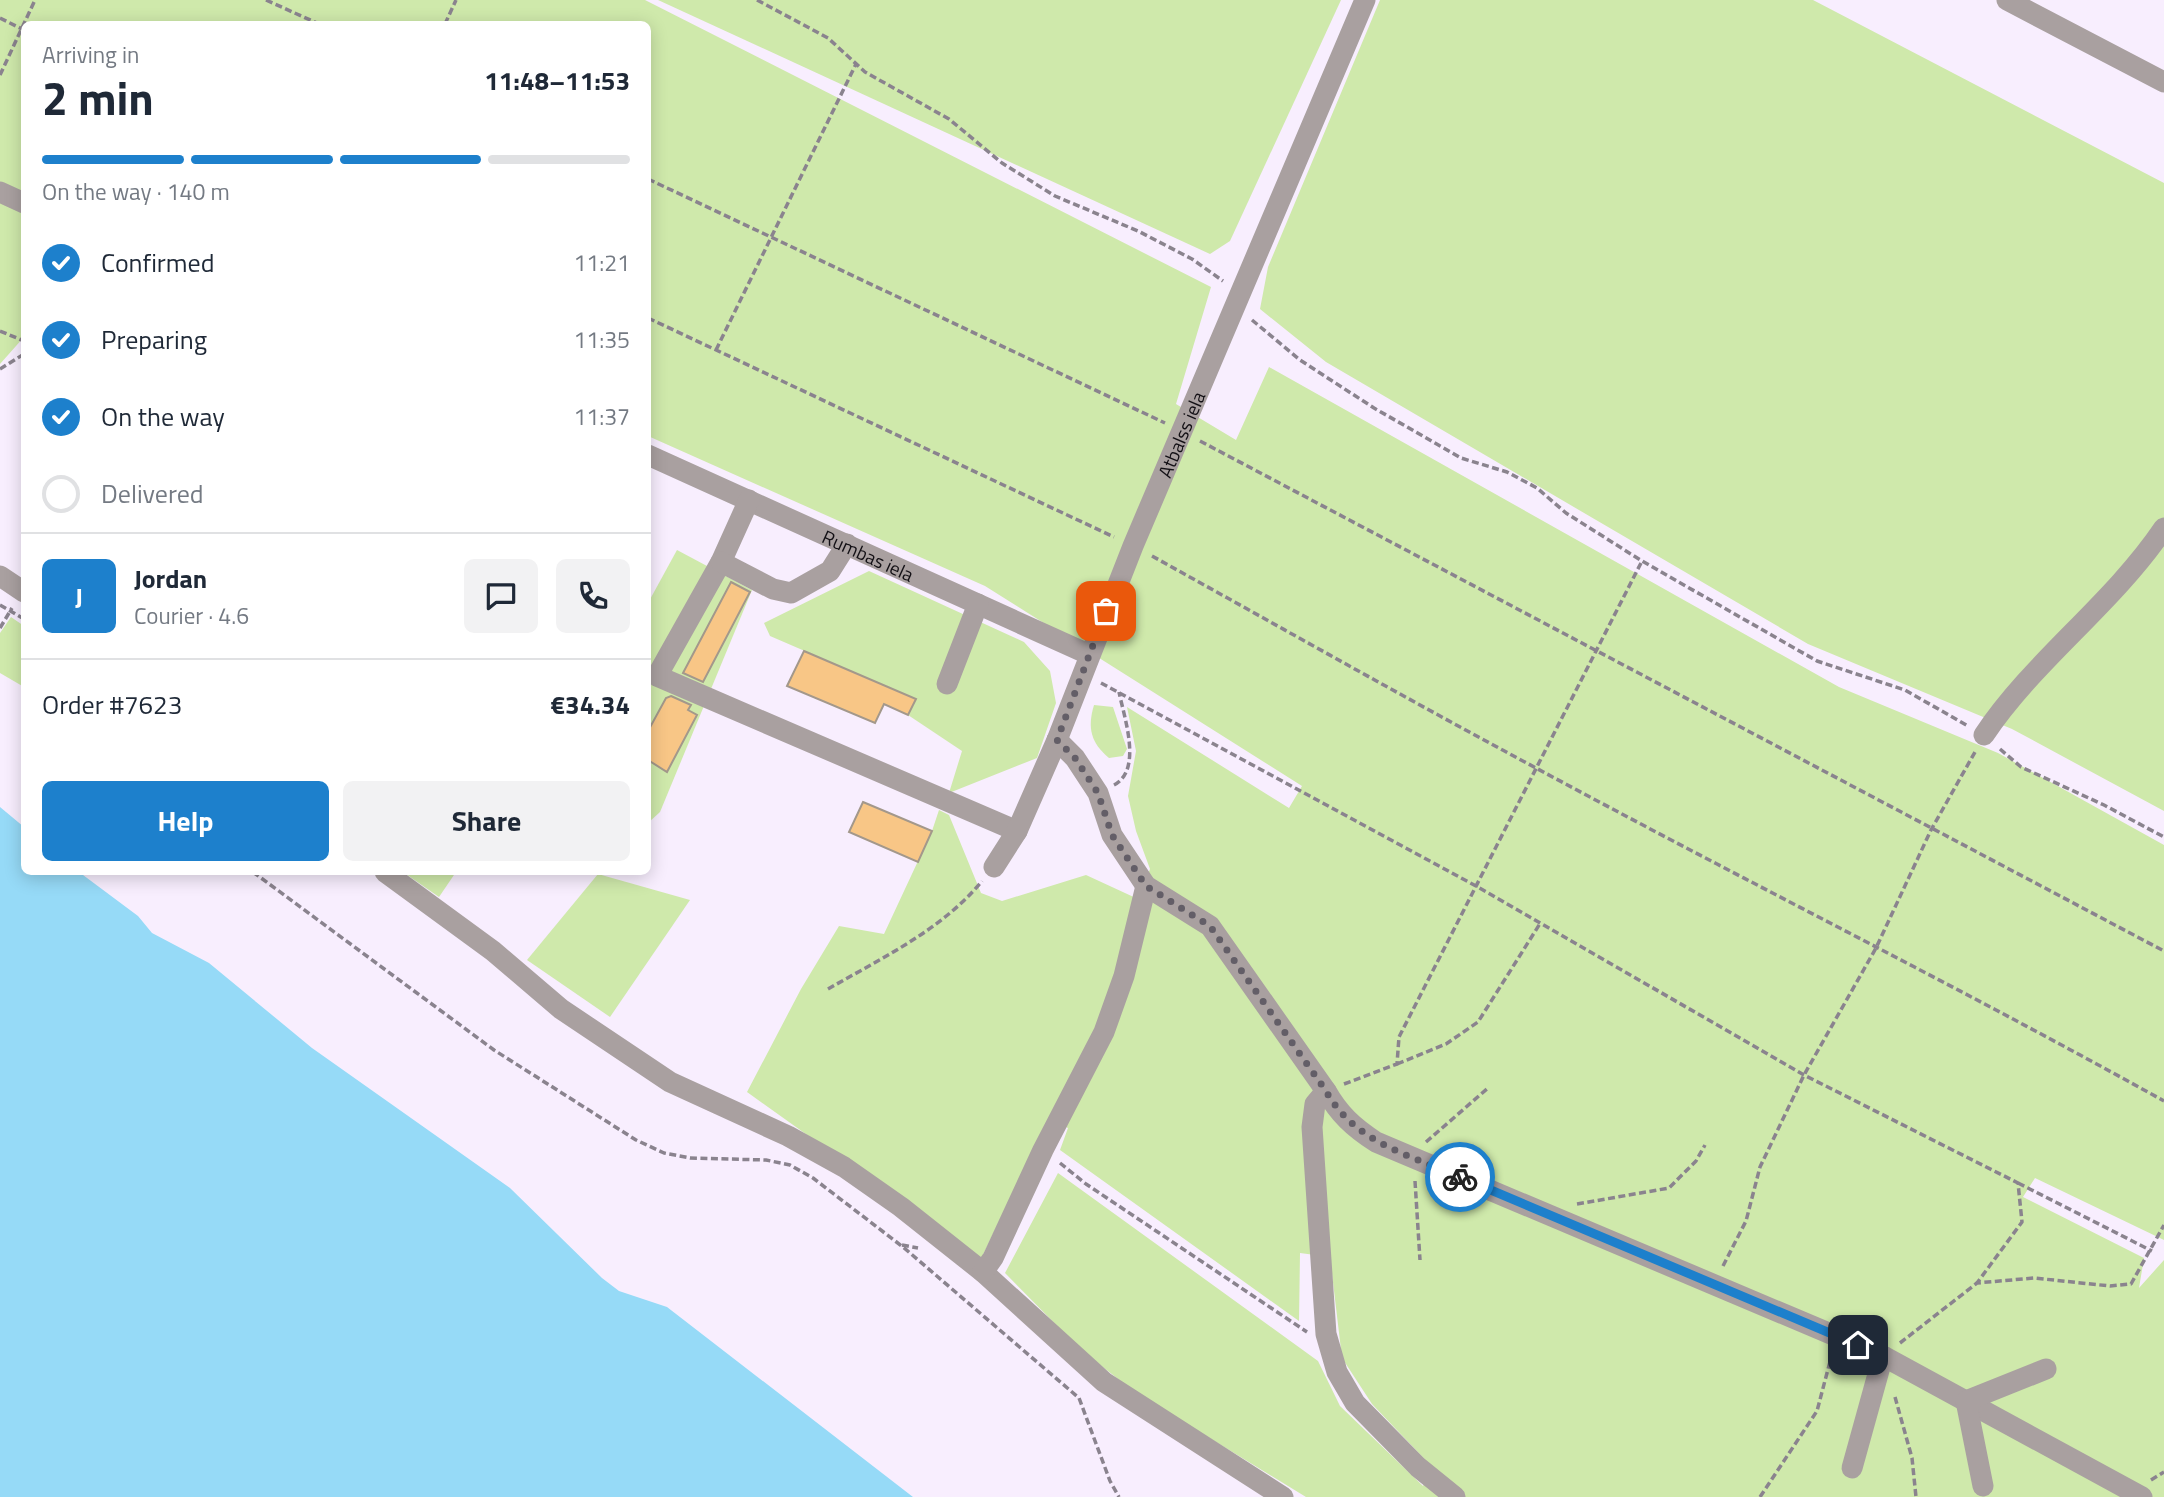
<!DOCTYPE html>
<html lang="en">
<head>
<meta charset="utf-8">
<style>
	body { margin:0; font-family:"Titillium Web",sans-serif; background:#f2f2f3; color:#1f2937; height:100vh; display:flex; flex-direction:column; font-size:26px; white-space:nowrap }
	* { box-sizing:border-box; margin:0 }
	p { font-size:23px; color:#747a83 }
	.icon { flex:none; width:38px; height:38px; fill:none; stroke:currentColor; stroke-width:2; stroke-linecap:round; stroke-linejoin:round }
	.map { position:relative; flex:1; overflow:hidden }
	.sheet { position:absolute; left:21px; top:21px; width:630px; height:854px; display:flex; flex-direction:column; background:#fff; border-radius:10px; box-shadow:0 4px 18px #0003 }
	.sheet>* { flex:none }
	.pin { position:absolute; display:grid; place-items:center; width:60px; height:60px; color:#fff; margin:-30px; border-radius:14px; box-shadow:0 4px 10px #0006 }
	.courier { position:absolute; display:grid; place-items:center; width:70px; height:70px; margin:-35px; border:5px solid #1d80cc; border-radius:50%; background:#fff; color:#222; box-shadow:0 2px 9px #0007 }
	.headline em { font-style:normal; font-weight:700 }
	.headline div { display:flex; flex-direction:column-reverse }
	.headline { display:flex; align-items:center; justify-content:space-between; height:119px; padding:0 21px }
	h1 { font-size:46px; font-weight:700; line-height:52px }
	.bar { display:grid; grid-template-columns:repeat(4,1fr); gap:10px 7px; align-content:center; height:84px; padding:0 21px }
	.bar i { height:9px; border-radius:5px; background:#e0e1e3 }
	.bar .current { background:#1d80cc }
	.bar p { grid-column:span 4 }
	.line { display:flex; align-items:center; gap:18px; padding:0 21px; border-top:2px solid #e0e1e3 }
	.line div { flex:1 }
	.round { display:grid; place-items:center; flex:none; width:74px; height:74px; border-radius:10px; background:#f2f2f3 }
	ol { padding:0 21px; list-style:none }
	li { display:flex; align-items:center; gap:21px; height:77px }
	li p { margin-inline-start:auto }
	li .icon { padding:7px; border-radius:50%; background:#1d80cc; color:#fff; stroke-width:4 }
	li:last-child { color:#747a83 }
	li i { width:38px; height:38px; border:4px solid #e0e1e3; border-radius:50% }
	.action { display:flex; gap:14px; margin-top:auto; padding:14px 21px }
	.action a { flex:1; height:80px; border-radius:10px; background:#1d80cc; color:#fff; font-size:28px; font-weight:700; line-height:80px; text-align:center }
	.action a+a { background:#f2f2f3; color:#1f2937 }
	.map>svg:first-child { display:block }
	.green { fill:#cfe9ab }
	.water { fill:#96daf7 }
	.building { fill:#f8c686; stroke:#a3988b; stroke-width:2 }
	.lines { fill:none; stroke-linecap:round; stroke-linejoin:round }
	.path { stroke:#8a838e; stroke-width:3.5; stroke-dasharray:7 3.5; stroke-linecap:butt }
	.minor { stroke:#a9a0a0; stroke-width:21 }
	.done { stroke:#635e67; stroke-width:7; stroke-dasharray:0 12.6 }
	.route { stroke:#1d80cc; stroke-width:9 }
	.labels { text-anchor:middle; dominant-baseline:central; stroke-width:5; stroke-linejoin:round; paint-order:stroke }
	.street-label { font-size:19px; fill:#131015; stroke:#fff }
</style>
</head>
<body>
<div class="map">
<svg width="2164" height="1497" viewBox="0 0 2164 1497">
	<rect width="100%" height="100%" fill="#f8eefe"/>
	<g class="green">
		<path d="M0,0H645L1211,287L1176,404L1236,440L1269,367L1839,687L1998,753L2164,845V1240L2035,1178L2023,1197L2144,1258L2139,1288L2164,1260V1497H1306L1136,1393L1081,1350L1005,1273L1058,1173L1318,1361L1340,1406L1423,1486L1433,1468L1372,1404L1342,1358L1330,1257L1300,1253L1299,1321L1060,1150L1068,1128L1048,1119L981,1259L747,1092L801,989L839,926L884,934L932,831L939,810L949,815L981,893L1002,901L1086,875L1138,899L1150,869L1136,831L1128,796L1136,751L1127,707L1289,808L1302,786L985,586L648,436V24H24V337L0,364Z"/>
		<path d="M658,0H1341L1230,241L1210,254Z"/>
		<path d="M1380,0H1813L2164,183V811L2012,729L1808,644L1326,362L1260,309L1268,267Z"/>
		<path d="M677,550L752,590L660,812L648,823V603Z"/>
		<path d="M869,571L1024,642L1050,671L1056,703L1037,758L949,793L962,751L908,715L916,699L770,636L764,623Z"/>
		<path d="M11,617L24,626V687L0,673V633Z"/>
		<path d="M1094,705L1113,707L1127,749L1123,756L1109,758C1091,743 1087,728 1094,705Z"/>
		<path d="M403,872H456L439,897Z"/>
		<path d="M598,874L690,900L610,1017L527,960Z"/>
	</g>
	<path class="water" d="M0,807L24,827V872H79L138,916L152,933L209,963L312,1048L510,1188L602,1278L619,1291L667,1307L913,1497H0Z"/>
	<g class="building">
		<path d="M731,582L750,592L703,682L683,673Z"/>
		<path d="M804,651L916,699L908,715L884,704L875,723L787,686Z"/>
		<path d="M671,696L691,705L688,710L697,715L667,772L648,760V731L666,698Z"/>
		<path d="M863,802L932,831L918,862L849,832Z"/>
	</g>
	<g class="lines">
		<g class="path">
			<path d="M266,0L319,24"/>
			<path d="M757,0L828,38L865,72L949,119L1002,163L1055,196L1138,231L1192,259L1223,281"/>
			<path d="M0,18L24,30"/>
			<path d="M445,24L456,0"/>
			<path d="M0,75L35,0"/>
			<path d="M648,179L1165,423"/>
			<path d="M648,318L1114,537"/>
			<path d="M1252,320L1300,360L1374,408L1461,458L1507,472L1537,488L1566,513L1642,561L1817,661L1905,690L1968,726"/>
			<path d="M0,331L24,341"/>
			<path d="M716,350L856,64"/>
			<path d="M0,369L24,354"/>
			<path d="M1200,441L2164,951"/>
			<path d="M1152,556C1280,627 1407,699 1536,768C1745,881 1957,986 2164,1101"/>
			<path d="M0,605L24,619"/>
			<path d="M0,628L12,608"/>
			<path d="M1101,683L1476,886L1804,1075L2018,1183L2022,1222L1977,1283"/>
			<path d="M2000,749L2021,767L2104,805L2164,837"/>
			<path d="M1114,785C1143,770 1124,717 1119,692"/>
			<path d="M253,872L494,1050L636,1140L664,1153L690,1158L766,1160L790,1165L813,1178L903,1247L1079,1398L1110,1481L1119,1497"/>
			<path d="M828,989C882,958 943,929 982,881"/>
			<path d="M1397,1064L1446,1044L1478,1022L1541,922"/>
			<path d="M1344,1084L1397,1064L1399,1037L1642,561"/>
			<path d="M1426,1142L1488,1088"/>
			<path d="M1060,1163L1086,1184L1307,1332"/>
			<path d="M1415,1181L1420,1260"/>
			<path d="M2018,1183L2152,1251"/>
			<path d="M1577,1204L1669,1188L1696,1161L1705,1145"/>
			<path d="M902,1245L918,1248"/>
			<path d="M1723,1266L1746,1221L1760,1167L1804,1075L1876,948L1931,830L1975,752"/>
			<path d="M1900,1343L1977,1283L2034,1278L2110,1286L2131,1284L2164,1225"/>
			<path d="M1895,1397L1912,1458L1916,1497"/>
			<path d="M2151,1480L2164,1472"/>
			<path d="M1760,1497L1817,1411L1832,1354"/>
		</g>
		<g class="minor">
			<path d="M2007,0L2164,82"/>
			<path d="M0,192L24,203"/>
			<path id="s1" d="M648,455L1088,654"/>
			<path d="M749,500L721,562L657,676L1017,831"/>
			<path d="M721,562L773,589L791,593L830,571L847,544"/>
			<path d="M0,576L24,592"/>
			<path d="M947,684L978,604"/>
			<path d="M1984,735C2034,660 2112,605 2164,528"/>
			<path d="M1057,740L1075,758L1098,793L1112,835L1146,886L1210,926L1326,1091C1339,1114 1353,1127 1376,1142L1883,1356L2142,1497"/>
			<path id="s2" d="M994,867L1017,831L1057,740L1133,546L1365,0"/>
			<path d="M385,872L493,951L561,1009L670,1082L788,1136L844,1167L901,1207L983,1272L1104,1382L1283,1497"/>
			<path d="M1326,1091L1315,1104L1312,1127L1326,1334L1337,1372L1355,1403L1418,1467L1455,1497"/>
			<path d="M983,1272L993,1258L1043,1150L1104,1032L1124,976L1146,886"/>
			<path d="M1852,1468L1883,1356"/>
			<path d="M1983,1486L1966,1401L2046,1369"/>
		</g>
	</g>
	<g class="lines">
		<path class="done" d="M1106,611L1057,740L1075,758L1098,793L1112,835L1146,886L1210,926L1326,1091C1354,1142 1409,1155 1460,1177"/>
		<path class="route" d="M1460,1177L1858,1345"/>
	</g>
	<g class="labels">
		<g class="street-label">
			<text stroke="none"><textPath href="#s2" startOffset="472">Atbalss iela</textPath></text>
			<text stroke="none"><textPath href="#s1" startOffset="242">Rumbas iela</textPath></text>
		</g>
	</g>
</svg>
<div class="pin" style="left:1106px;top:611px;background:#ea580c"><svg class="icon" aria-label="bag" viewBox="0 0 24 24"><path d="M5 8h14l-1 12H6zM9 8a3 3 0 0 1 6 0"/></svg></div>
<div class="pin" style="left:1858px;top:1345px;background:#1f2937"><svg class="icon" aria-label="home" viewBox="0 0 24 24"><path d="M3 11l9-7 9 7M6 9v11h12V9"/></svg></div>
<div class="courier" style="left:1460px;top:1177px"><svg class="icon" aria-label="bike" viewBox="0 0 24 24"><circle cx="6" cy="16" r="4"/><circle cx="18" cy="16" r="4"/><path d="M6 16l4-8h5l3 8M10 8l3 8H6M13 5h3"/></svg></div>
<section class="sheet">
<div class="headline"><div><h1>2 min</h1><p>Arriving in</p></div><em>11:48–11:53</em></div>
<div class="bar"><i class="current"></i><i class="current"></i><i class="current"></i><i></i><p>On the way · 140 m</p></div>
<ol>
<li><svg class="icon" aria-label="check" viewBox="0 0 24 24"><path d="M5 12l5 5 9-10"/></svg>Confirmed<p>11:21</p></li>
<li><svg class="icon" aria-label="check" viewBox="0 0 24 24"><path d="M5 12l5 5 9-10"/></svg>Preparing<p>11:35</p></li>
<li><svg class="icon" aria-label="check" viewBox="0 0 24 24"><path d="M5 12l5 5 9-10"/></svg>On the way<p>11:37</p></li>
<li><i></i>Delivered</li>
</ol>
<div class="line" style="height:126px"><b class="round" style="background:#1d80cc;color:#fff">J</b><div><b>Jordan</b><p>Courier · 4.6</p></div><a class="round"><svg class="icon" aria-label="chat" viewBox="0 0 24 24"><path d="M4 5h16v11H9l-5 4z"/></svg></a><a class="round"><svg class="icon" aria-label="phone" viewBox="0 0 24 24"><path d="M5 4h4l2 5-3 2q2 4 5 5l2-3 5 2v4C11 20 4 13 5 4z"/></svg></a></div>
<div class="line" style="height:91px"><div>Order #7623</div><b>€34.34</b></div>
<div class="action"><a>Help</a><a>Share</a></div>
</section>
</div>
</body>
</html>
